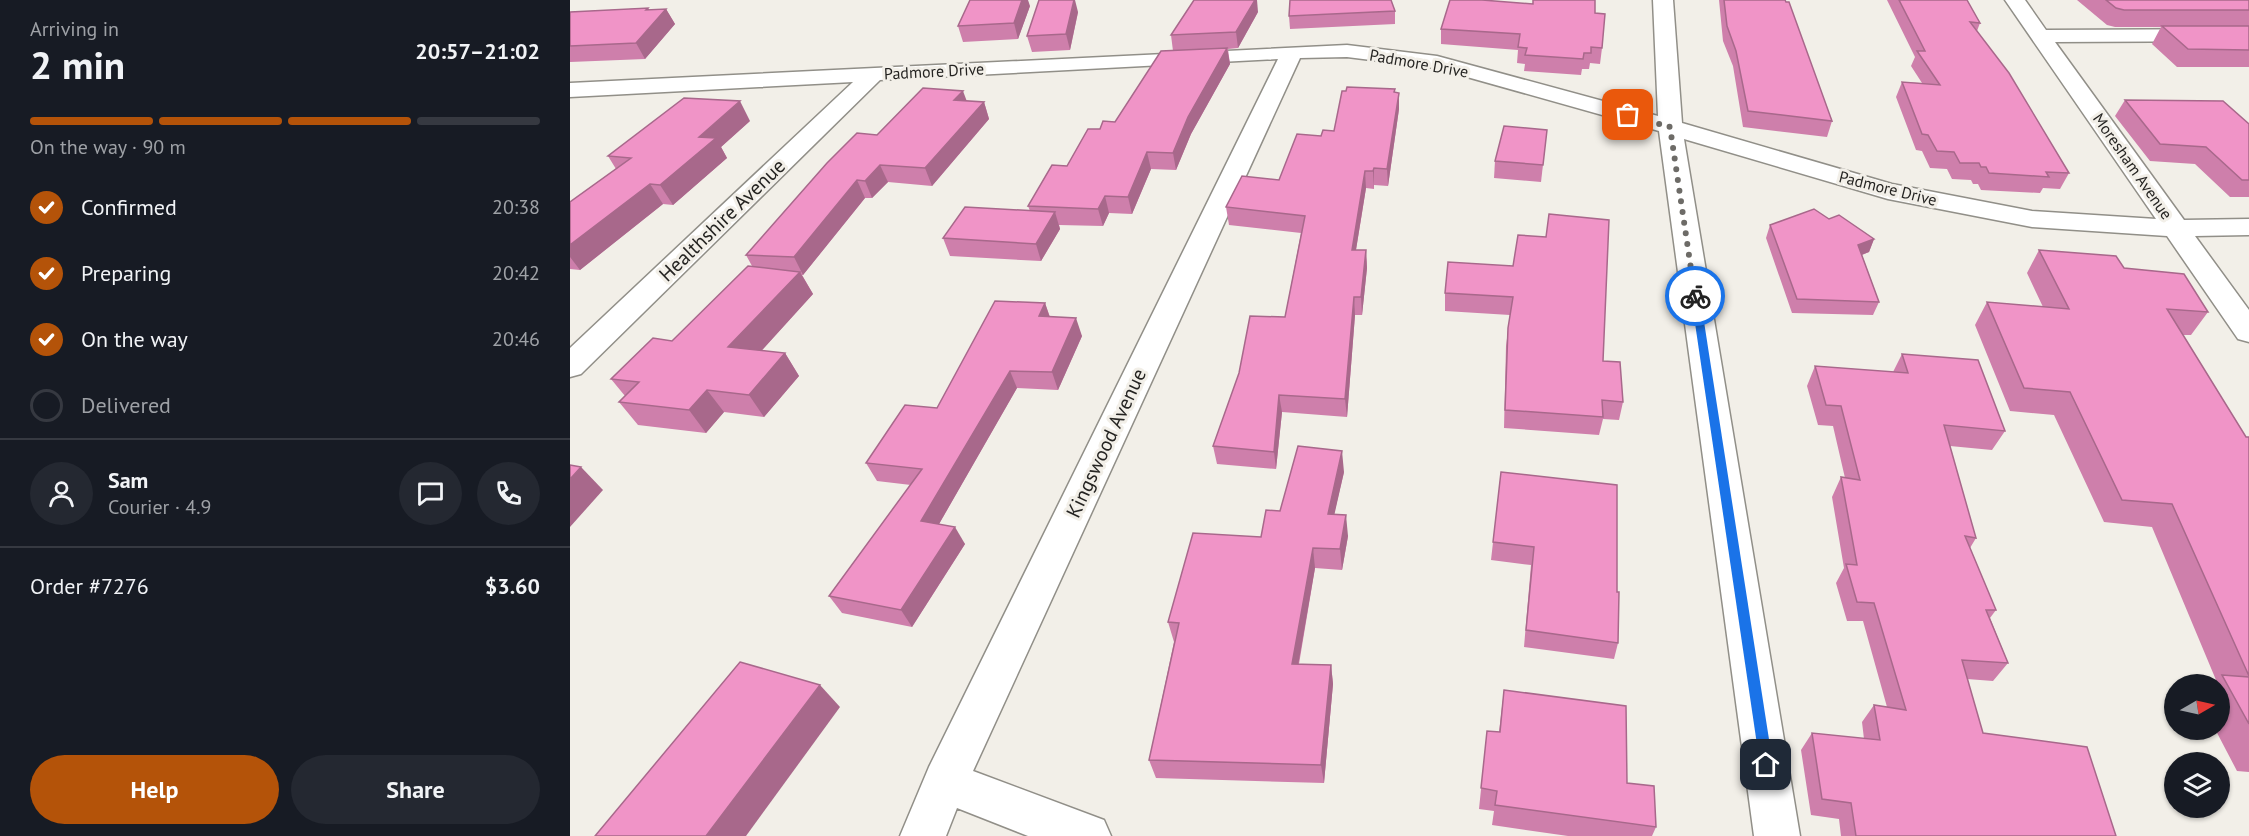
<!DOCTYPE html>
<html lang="en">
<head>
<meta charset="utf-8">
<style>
	body { margin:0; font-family:"PT Sans",sans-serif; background:#242831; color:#f1f3f6; height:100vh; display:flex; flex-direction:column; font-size:22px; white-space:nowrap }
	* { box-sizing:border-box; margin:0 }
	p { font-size:20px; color:#9ea1a6 }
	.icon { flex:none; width:33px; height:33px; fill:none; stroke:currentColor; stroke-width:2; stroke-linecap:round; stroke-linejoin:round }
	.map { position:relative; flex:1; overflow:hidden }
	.side { display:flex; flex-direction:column; background:#171b24; width:570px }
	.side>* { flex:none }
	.needle { width:39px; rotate:81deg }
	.controls { position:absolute; left:1594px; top:674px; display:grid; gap:12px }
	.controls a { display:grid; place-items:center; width:66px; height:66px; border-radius:50%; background:#171b24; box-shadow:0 2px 4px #0004; font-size:30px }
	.pin { position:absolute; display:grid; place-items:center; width:51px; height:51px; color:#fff; margin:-26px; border-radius:12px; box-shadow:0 3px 9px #0006 }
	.courier { position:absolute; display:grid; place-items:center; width:60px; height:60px; margin:-30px; border:4px solid #1a73e8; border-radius:50%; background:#fff; color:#222; box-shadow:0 2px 8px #0007 }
	.overview em { font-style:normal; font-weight:800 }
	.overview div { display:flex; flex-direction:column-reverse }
	.overview { display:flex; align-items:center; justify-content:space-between; height:102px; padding:0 30px }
	h1 { font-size:39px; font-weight:800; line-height:45px }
	.bar { display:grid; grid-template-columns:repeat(4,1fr); gap:9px 6px; align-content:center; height:72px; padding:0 30px }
	.bar i { height:8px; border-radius:4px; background:#363941 }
	.bar .active { background:#b45309 }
	.bar p { grid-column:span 4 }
	.line { display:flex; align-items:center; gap:15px; padding:0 30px; border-top:2px solid #363941 }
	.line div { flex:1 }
	.round { display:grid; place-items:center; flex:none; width:63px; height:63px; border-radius:32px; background:#242831 }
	ol { padding:0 30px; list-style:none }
	li { display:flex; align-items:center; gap:18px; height:66px }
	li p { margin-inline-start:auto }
	li .icon { padding:6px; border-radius:50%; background:#b45309; color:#fff; stroke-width:4 }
	li:last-child { color:#9ea1a6 }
	li i { width:33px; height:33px; border:3px solid #363941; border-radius:50% }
	.cta { display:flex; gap:12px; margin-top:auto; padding:12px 30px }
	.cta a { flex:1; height:69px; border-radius:36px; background:#b45309; color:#fff; font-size:24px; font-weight:800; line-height:69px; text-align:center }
	.cta a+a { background:#242831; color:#f1f3f6 }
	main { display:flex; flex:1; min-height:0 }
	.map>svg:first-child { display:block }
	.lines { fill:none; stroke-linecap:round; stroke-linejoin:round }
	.minor-casing { stroke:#918f88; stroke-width:3 }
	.minor { fill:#fff; fill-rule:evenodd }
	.wall { fill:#ce7fab }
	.shaded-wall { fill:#a8688b }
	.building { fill:#f094c7; stroke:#a8688b; stroke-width:1.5 }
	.route { fill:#1a73e8 }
	.done { stroke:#6d6b67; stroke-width:6; stroke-dasharray:0 10.8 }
	.labels { text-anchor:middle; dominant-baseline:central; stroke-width:6; stroke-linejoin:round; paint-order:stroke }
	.far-street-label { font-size:16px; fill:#252422; stroke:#f2efe8 }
	.street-label { font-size:20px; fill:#252422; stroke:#f2efe8 }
</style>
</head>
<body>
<main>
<section class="side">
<div class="overview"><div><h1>2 min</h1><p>Arriving in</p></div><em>20:57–21:02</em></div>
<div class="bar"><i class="active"></i><i class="active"></i><i class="active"></i><i></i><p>On the way · 90 m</p></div>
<ol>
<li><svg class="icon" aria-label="check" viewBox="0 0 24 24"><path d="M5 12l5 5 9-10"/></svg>Confirmed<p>20:38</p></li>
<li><svg class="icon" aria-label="check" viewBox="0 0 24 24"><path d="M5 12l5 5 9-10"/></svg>Preparing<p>20:42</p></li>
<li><svg class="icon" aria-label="check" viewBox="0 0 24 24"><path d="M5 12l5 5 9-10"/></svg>On the way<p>20:46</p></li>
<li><i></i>Delivered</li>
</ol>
<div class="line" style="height:108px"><a class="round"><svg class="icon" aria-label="person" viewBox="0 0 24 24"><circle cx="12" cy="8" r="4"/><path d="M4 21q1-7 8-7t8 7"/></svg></a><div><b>Sam</b><p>Courier · 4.9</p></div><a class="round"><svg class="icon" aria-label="chat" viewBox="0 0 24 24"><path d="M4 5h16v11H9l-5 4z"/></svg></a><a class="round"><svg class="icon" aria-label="phone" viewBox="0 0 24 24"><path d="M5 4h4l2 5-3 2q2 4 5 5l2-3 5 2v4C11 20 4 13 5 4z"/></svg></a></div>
<div class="line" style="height:78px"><div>Order #7276</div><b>$3.60</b></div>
<div class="cta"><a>Help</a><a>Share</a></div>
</section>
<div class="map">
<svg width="1679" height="836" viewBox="0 0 1679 836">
	<rect width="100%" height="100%" fill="#f2efe8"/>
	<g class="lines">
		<g class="minor-casing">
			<path id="minor" d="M1083,0H1103L1112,123L1322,184L1462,211L1586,219L1435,0H1455L1476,30L1679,29V41L1485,42L1614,220L1679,219V235L1625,236L1679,310V342L1668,339L1597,236L1462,227L1318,199L1114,139L1230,836H1184L1089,131L865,68L777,57L730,58L403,771L534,820L541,836H458L387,808L376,836H330L359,767L708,59L310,80L11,374L0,377V348L283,82L0,97V83L777,45L867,56L1088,116Z"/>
		</g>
		<use href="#minor" class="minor"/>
	</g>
	<g class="wall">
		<path d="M1149,0H1215L1262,121L1257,137L1173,127L1163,66L1153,41Z"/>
		<path d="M1317,0H1397L1410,23L1407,31L1499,173L1490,189L1473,188L1470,193L1411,190L1408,184H1403L1401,180L1382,179L1377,169L1360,168L1352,151L1346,150L1326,97L1332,82L1352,83L1341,66L1345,57Z"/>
		<path d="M1507,0H1679V67H1607L1582,44L1591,27H1545L1537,25Z"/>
		<path d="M460,6L448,39L393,42L388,26Z"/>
		<path d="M78,8L79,10L96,9L105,24L75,59L0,62V12Z"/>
		<path d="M825,11V24L720,29L719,16Z"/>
		<path d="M508,12L500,50L462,52L457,36Z"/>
		<path d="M688,12L668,48L658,49L660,64L621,134L606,170L581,169L562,214L539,213L533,226L489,225L490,229L471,261L380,256L373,238L460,211L458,206L497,166L530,129L545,122L603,51L601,35Z"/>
		<path d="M1025,13L1032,48L1030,64L1020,63L1019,69H1012L1011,75L954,71L955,64L947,63L948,50L871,44V29Z"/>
		<path d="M825,92L829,109L818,186L804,185V189L796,188L786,250H796L797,268L792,315H785L777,417L712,412L706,469L647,464L643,446L715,317L731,233L659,225L656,207L709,180L751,136L764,131Z"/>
		<path d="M1555,100L1679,124V197H1660L1625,164L1580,161L1545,116Z"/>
		<path d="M397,101L414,102L419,119L362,186L318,182L302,198H295L233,275H232L243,294L191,351L215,353L229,376L194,417L154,412L136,433L68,425L49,402L55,396L41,379L102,341L182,266L176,255L307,135Z"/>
		<path d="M180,121L151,147L157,158L103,205L93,204L10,270L0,269V202L46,169L38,156Z"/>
		<path d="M977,130L971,182L924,178L925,161Z"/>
		<path d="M1259,219L1304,239L1299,252L1292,255L1309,302L1303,315L1222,313L1196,238L1200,225Z"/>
		<path d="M1469,250L1554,268L1638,312L1621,335H1613L1676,437H1679V772L1667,771L1645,729H1650V684H1641L1646,680L1582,527L1534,522L1484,415L1440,411L1405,325L1417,302L1473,307L1457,273Z"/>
		<path d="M943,266L1033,361L1053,402L1049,420L1033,419L1029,435L934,428L936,346L940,315L875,311V293Z"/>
		<path d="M475,303L480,317L512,336L488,390L447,388L369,524L395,544L342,627L272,613L259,596L341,485L307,481L296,463L367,408Z"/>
		<path d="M1332,354L1435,431L1422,450L1380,446L1406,538L1400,548L1426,610L1420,618L1438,663L1423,681L1397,679L1413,733L1546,836H1271L1269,819L1241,815L1231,750L1242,733L1294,739L1292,722L1304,705L1317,707L1293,621H1277L1266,583L1274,568L1262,497L1271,477L1275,478L1263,426L1248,425L1237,386L1245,366L1323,372Z"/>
		<path d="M774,472L764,514L778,536L772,570L745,568L729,664L761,665L763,684L754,783L586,778L579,760L604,642L598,622L691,537L710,511Z"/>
		<path d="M931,472L1047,592L1048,643L1044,659L954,647L961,565L921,560Z"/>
		<path d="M934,690L1057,783L1086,827L1082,836H998L922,825L924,811L909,809L917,731L929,732Z"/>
	</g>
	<g class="shaded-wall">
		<path d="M452,0H458L460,6L448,39L444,23Z"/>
		<path d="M504,0H505L508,12L500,50L496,34Z"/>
		<path d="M685,0H687L688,12L668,48L666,32Z"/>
		<path d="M78,8L85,21L96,9L105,24L75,59L66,43L76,10Z"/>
		<path d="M657,48L660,64L621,134L606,170L603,153L618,117Z"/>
		<path d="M393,91L399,107L384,100Z"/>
		<path d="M829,93V109L818,186L817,169Z"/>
		<path d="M170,101L180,121L151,147L157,158L103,205L90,185L129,137Z"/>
		<path d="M414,102L419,119L362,186L355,168Z"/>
		<path d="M577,152L581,169L562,214L558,197Z"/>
		<path d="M310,165L318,182L302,198L295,181Z"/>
		<path d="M804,168V189L803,171Z"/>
		<path d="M795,171L796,188L783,268L782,250Z"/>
		<path d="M287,180L295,198L233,275L224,257Z"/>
		<path d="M80,184L93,204L10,270L0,257V245Z"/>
		<path d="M535,196L539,213L533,226L528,209Z"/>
		<path d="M485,212L490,229L471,261L466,244Z"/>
		<path d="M1304,239L1299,252L1283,258L1288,245Z"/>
		<path d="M796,250L797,268L792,315L791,297Z"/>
		<path d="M230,272L243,294L174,370L158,347Z"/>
		<path d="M784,297L785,315L777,417L775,399Z"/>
		<path d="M475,303L481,321L469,316Z"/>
		<path d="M506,318L512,336L488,390L482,372Z"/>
		<path d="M215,353L229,376L194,417L179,395Z"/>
		<path d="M440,371L447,388L361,538L351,521Z"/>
		<path d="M137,390L154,412L136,433L119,410Z"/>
		<path d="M709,395L712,412L706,469L704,452Z"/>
		<path d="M772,451L774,472L760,534L758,514Z"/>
		<path d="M11,467L33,490L0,527V479Z"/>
		<path d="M776,515L778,536L772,570L770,549Z"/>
		<path d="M385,527L395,544L342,627L331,610Z"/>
		<path d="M743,548L745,568L725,683L722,664Z"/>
		<path d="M761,665L763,684L754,783L751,765Z"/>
		<path d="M250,685L270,707L176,836H136Z"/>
	</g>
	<g class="building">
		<path d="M400,0H452L444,23L388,26Z"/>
		<path d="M469,0H504L496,34L457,36Z"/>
		<path d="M624,0H685L666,32L601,35Z"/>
		<path d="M720,0H821L825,11L719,16Z"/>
		<path d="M880,0H912L963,4V0H1025V13L1035,14L1032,48L1021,47V53H1014L1013,59L955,55L957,48L948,47L950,34L871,29Z"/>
		<path d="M1154,0H1215L1216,2H1219L1262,121L1178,111L1166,51L1157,26Z"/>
		<path d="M1329,0H1397L1410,23L1400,22L1439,73L1499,173L1476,172L1479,177L1419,173L1416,167H1411L1409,163H1390L1384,152L1367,151L1358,135L1352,134L1332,82L1370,85L1347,51H1355Z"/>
		<path d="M1536,0H1679V10H1554L1546,8Z"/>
		<path d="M78,8L76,10L96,9L66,43L0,46V12Z"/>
		<path d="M1592,26H1679V50L1618,49Z"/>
		<path d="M657,48L618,117L603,153L577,152L558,197L535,196L528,209L458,206L482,165L497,166L518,129H530L533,121L545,122L591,51Z"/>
		<path d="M777,87L825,89L824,92L829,93L817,169L804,168L803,171H795L782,250H796L791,297H784L775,399L709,395L704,452L643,446L669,373L680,316L715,317L735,216L656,207L672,176L709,180L727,134L751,136L753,130L764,131L772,91H776Z"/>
		<path d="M353,88L393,91L384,100L414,102L355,168L310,165L295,181L287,180L224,257L176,255L257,163L287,133L307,135Z"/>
		<path d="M114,98L170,101L129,137L146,138L90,185L80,184L0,245V202L61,158L38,156Z"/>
		<path d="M1555,100L1653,101L1679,124V180H1672L1636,147L1590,144Z"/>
		<path d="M934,126L977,130L973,165L925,161Z"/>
		<path d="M395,207L485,212L466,244L373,238Z"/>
		<path d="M1244,209L1259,219L1269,215L1304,239L1288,245L1309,302L1227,299L1200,225Z"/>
		<path d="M979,214L1039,220L1033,361L1050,362L1053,402L1032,400L1033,417L935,410L938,328L943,297L875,293L878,262L943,266L948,235L976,237Z"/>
		<path d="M1469,250L1546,256L1554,268L1614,274L1638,312L1597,309L1676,437H1679V676L1602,504L1552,500L1500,392L1454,388L1417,302L1499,309Z"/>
		<path d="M178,266L230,272L158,347L215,353L179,395L137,390L119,410L49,402L69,382L41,379L83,338L102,341Z"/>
		<path d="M425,301L475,303L469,316L506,318L482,372L440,371L351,521L385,527L331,610L259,596L352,469L296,463L335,405L367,408Z"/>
		<path d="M1332,354L1408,360L1435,431L1374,425L1406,538L1395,536L1426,610H1416L1438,663L1392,660L1413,733L1517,747L1546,836H1286L1281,803L1252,799L1242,733L1310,740L1304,705L1336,710L1304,603L1287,602L1276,564L1287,565L1271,477L1290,480L1271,406L1256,405L1245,366L1338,373Z"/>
		<path d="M728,446L772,451L758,514L776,515L770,549L743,548L722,664L761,665L751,765L579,760L609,623L598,622L623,533L691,537L696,510L710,511Z"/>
		<path d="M0,465L11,467L0,479Z"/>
		<path d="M931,472L1047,485V592H1049L1048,643L956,630L964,547L923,542Z"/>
		<path d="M170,662L250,685L136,836H25Z"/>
		<path d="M1652,675L1679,677V724Z"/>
		<path d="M934,690L1056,706L1057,783L1084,786L1086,827L925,805L927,791L911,788L917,731L930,732Z"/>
	</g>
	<path class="route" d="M1125,293L1130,296L1203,765L1201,770L1196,771L1192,770L1190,765L1121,296Z"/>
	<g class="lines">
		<path class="done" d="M1058,115L1100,127L1125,296"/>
	</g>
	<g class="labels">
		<g class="far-street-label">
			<text transform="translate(849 63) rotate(10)">Padmore Drive</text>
			<text transform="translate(364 71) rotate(-3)">Padmore Drive</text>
			<text transform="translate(1563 166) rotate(55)">Moresham Avenue</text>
			<text transform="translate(1318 188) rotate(14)">Padmore Drive</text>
		</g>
		<g class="street-label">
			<text transform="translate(152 220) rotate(-44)">Healthshire Avenue</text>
			<text transform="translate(536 443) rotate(-65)">Kingswood Avenue</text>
		</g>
	</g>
</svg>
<div class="controls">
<a><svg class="needle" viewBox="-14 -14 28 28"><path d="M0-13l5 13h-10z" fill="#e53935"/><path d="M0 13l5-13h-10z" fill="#9ea1a6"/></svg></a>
<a><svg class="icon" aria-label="layers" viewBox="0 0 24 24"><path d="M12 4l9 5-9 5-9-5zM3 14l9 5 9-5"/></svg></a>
</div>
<div class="pin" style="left:1058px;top:115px;background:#ea580c"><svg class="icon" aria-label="bag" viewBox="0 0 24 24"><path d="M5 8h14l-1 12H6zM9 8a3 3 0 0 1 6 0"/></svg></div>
<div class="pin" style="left:1196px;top:765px;background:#1f2937"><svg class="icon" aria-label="home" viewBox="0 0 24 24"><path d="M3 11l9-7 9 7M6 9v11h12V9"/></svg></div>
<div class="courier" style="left:1125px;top:296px"><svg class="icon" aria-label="bike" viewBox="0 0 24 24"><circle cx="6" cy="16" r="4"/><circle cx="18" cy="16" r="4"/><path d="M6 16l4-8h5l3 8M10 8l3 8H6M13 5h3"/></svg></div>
</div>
</main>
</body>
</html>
